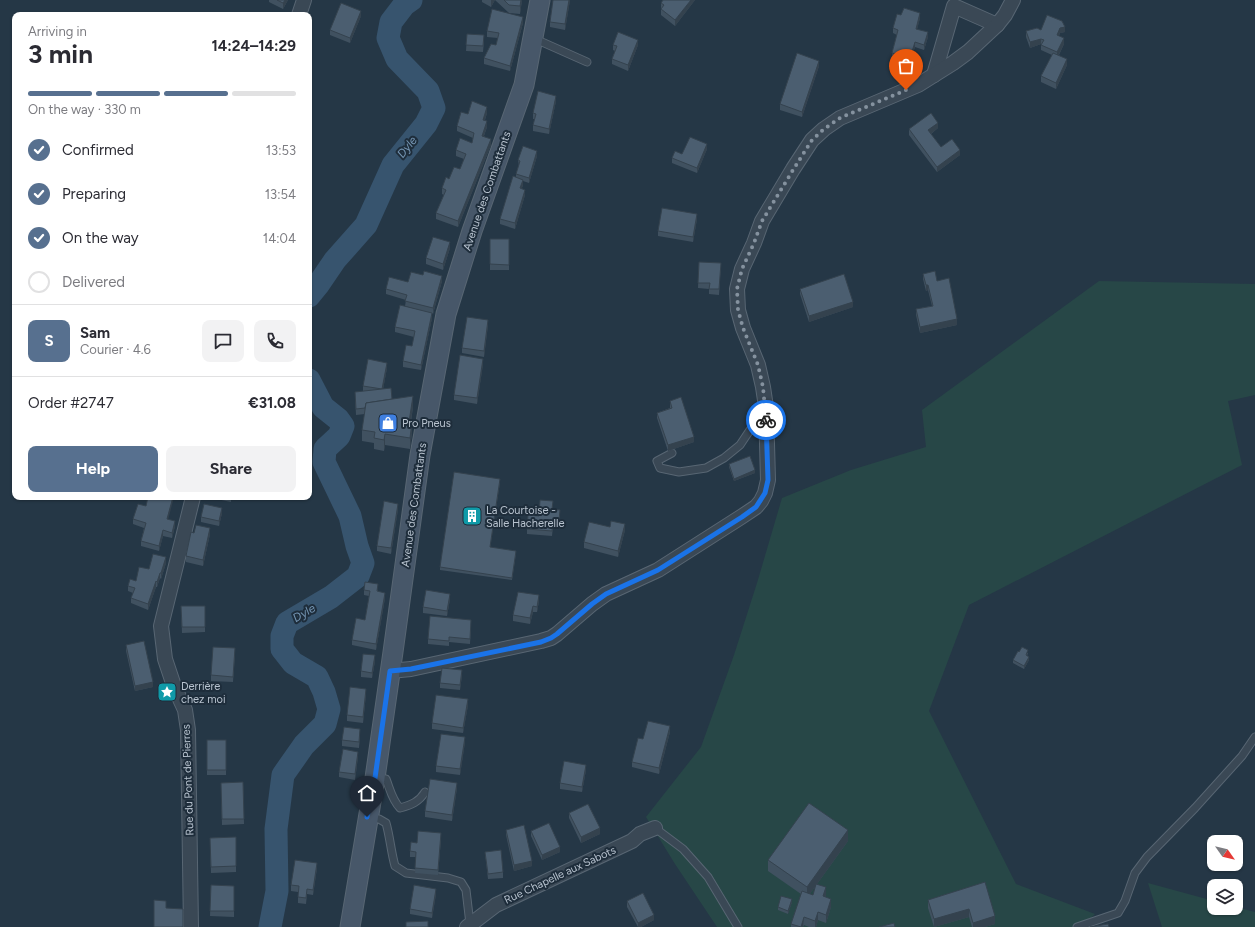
<!DOCTYPE html>
<html lang="en">
<head>
<meta charset="utf-8">
<style>
	body { margin:0; font-family:Figtree,sans-serif; background:#f2f2f3; color:#2b2b33; height:100vh; display:flex; flex-direction:column; font-size:15px; white-space:nowrap }
	* { box-sizing:border-box; margin:0 }
	p { font-size:13px; color:#7c7c81 }
	.icon { flex:none; width:22px; height:22px; fill:none; stroke:currentColor; stroke-width:2; stroke-linecap:round; stroke-linejoin:round }
	.map { position:relative; flex:1; overflow:hidden }
	.panel { position:absolute; left:12px; top:12px; width:300px; height:488px; display:flex; flex-direction:column; background:#fff; border-radius:8px; box-shadow:0 1px 3px #0004 }
	.panel>* { flex:none }
	.needle { width:26px; rotate:124deg }
	.tools { position:absolute; left:1207px; top:835px; display:grid; gap:8px }
	.tools a { display:grid; place-items:center; width:36px; height:36px; border-radius:8px; background:#fff; box-shadow:0 1px 3px #0004; font-size:20px }
	.pin { position:absolute; display:grid; place-items:center; width:34px; height:34px; color:#fff; margin:-41px -17px; border-radius:50% 50% 50% 0; rotate:-45deg; box-shadow:0 0 4px #0007 }
	.pin .icon { rotate:45deg }
	.courier { position:absolute; display:grid; place-items:center; width:40px; height:40px; margin:-20px; border:3px solid #1a73e8; border-radius:50%; background:#fff; color:#222; box-shadow:0 1px 5px #0007 }
	.head em { font-style:normal; font-weight:700 }
	.head div { display:flex; flex-direction:column-reverse }
	.head { display:flex; align-items:center; justify-content:space-between; height:68px; padding:0 16px }
	h1 { font-size:26px; font-weight:700; line-height:30px }
	.bar { display:grid; grid-template-columns:repeat(4,1fr); gap:6px 4px; align-content:center; height:48px; padding:0 16px }
	.bar i { height:5px; border-radius:3px; background:#e1e1e2 }
	.bar .active { background:#57708f }
	.bar p { grid-column:span 4 }
	.line { display:flex; align-items:center; gap:10px; padding:0 16px; border-top:1px solid #e1e1e2 }
	.line div { flex:1 }
	.round { display:grid; place-items:center; flex:none; width:42px; height:42px; border-radius:8px; background:#f2f2f3 }
	ol { padding:0 16px; list-style:none }
	li { display:flex; align-items:center; gap:12px; height:44px }
	li p { margin-inline-start:auto }
	li .icon { padding:4px; border-radius:50%; background:#57708f; color:#fff; stroke-width:4 }
	li:last-child { color:#7c7c81 }
	li i { width:22px; height:22px; border:2px solid #e1e1e2; border-radius:50% }
	.primary-button { display:flex; gap:8px; margin-top:auto; padding:8px 16px }
	.primary-button a { flex:1; height:46px; border-radius:8px; background:#57708f; color:#fff; font-size:16px; font-weight:700; line-height:46px; text-align:center }
	.primary-button a+a { background:#f2f2f3; color:#2b2b33 }
	.map>svg:first-child { display:block }
	.green { fill:#274747 }
	.lines { fill:none; stroke-linecap:round; stroke-linejoin:round }
	.river { stroke:#37546e; stroke-width:23 }
	.service-casing { stroke:#586673; stroke-width:9 }
	.minor-casing { stroke:#586673; stroke-width:16 }
	.secondary-casing { stroke:#586673; stroke-width:21 }
	.service { stroke:#3a4855; stroke-width:7 }
	.minor { stroke:#3a4855; stroke-width:14 }
	.secondary { stroke:#475769; stroke-width:19 }
	.wall { fill:#405160; fill-rule:evenodd }
	.shaded-wall { fill:#34424e }
	.building { fill:#4b5e70; stroke:#34424e }
	.done { stroke:#85929f; stroke-width:4; stroke-dasharray:0 7.2 }
	.route { stroke:#1a73e8; stroke-width:5 }
	.labels { text-anchor:middle; dominant-baseline:central; stroke-width:4; stroke-linejoin:round; paint-order:stroke }
	.street-label { font-size:11px; fill:#b8c3cf; stroke:#1e2d3b }
	.poi-label { font-size:11px; fill:#b8c3cf; stroke:#1e2d3b; text-anchor:start }
	.water-label { font-size:12px; font-style:italic; fill:#7596b4; stroke:#1e2d3b }
</style>
</head>
<body>
<div class="map">
<svg width="1255" height="927" viewBox="0 0 1255 927">
	<rect width="100%" height="100%" fill="#253746"/>
	<g class="green">
		<path d="M1099,281L1255,284V395L1228,401L1242,465L969,605L929,711L1016,884L1095,914L1082,927H717L675,864L646,817L701,747L734,655L757,583L782,498L851,470L926,447L922,410Z"/>
		<path d="M1148,883L1214,901V908H1236V907L1255,912V927H1162Z"/>
	</g>
	<g class="lines">
		<g class="river">
			<path d="M309,296L318,285L335,260L366,225L393,165L426,124L434,108L428,91L397,59L388,38L391,22L404,5L411,0"/>
			<path d="M270,927L277,891L276,829L283,775L304,745L325,724L329,709L324,692L317,677L293,663L282,649V636L287,623L331,597L358,576L363,563L357,546L350,516L324,462L325,449L339,436L343,426L338,419L323,407L309,380"/>
		</g>
		<g class="service-casing">
			<g id="service">
				<path d="M533,38L587,62"/>
				<path d="M672,453L657,461L660,468L679,472L706,468L724,458L740,445L764,409"/>
				<path d="M375,778L386,779C390,789 392,800 400,808C411,805 419,802 425,792"/>
				<path d="M370,818L379,819L386,823C390,837 391,852 395,866L406,873L448,878L461,882L466,890L470,924"/>
				<path d="M655,828L683,849L708,877L738,927"/>
				<path d="M1077,927L1118,913L1125,901L1135,873L1147,857L1195,808L1242,756L1255,737"/>
			</g>
		</g>
		<g class="minor-casing">
			<g id="minor">
				<path d="M299,15L304,0"/>
				<path d="M934,75L954,6L997,25"/>
				<path d="M390,671L411,669L541,641L551,638L557,634L592,604L606,594L658,570L741,517L756,507L761,501L765,493L768,480L766,407L763,387L758,365L743,328L738,310L737,289L742,269L754,243L762,221L793,169L812,140L824,129L840,118L918,85L953,63L968,52L997,25L1005,15L1013,0"/>
				<path d="M191,927L188,730L185,710L174,686L165,659L161,626L193,497"/>
				<path d="M467,927L496,905L632,841L640,834L655,828"/>
			</g>
		</g>
		<g class="secondary-casing">
			<path id="secondary" d="M350,927L375,778L393,652L420,455L446,314L472,231L524,85L540,0"/>
		</g>
		<use href="#service" class="service"/>
		<use href="#minor" class="minor"/>
		<use href="#secondary" class="secondary"/>
	</g>
	<g class="wall">
		<path d="M269,0H288L283,9L269,2Z"/>
		<path d="M482,0H522L520,14L509,13L495,0L491,7L482,2Z"/>
		<path d="M553,0H570L565,30L550,27V22Z"/>
		<path d="M695,0L675,26L661,15V3Z"/>
		<path d="M901,15L920,18L917,29L928,37L924,50L915,47L910,63L892,58V53L897,35L893,33V28Z"/>
		<path d="M361,16L350,43L330,35V30Z"/>
		<path d="M523,23L510,71L484,64V58L496,45L498,38L487,37V31Z"/>
		<path d="M1041,30L1065,32L1060,33L1059,36L1064,44L1059,55L1067,65L1056,89L1041,82V76L1052,55L1041,50V44L1030,48L1026,37V31Z"/>
		<path d="M467,34L484,41L483,52L466,51Z"/>
		<path d="M613,45H638L628,71L612,64V59L615,51L613,50Z"/>
		<path d="M819,66L802,117L780,110V104Z"/>
		<path d="M556,101L549,134L533,131V125L535,119H533V113Z"/>
		<path d="M487,113L485,120L487,127L484,136L491,145L458,227L436,219V213L444,195L442,194V188L449,179L460,169L464,159L456,156V150L472,143L473,138L457,131V126L468,114Z"/>
		<path d="M938,128L931,134L941,147L960,155L937,172L909,135V129Z"/>
		<path d="M707,149L697,173L672,163V158L682,154Z"/>
		<path d="M537,156L529,183L523,181V185L522,188L525,195L515,229L500,224V219L516,177V174L519,166L518,160Z"/>
		<path d="M697,219L693,242L658,236V231Z"/>
		<rect x="490" y="239" width="19" height="31"/>
		<path d="M450,248L443,270L426,264V258Z"/>
		<path d="M699,262L721,263L719,295L709,294V289L698,288Z"/>
		<path d="M923,274L937,281L957,325L920,333L916,315V309L932,306L928,290L926,291L923,279Z"/>
		<path d="M442,281L433,314L432,313V318L421,370L403,367V361L412,346L414,337L395,332V327L419,310L405,306L406,300L386,294V289L408,282Z"/>
		<path d="M800,289L853,307L809,322L800,294Z"/>
		<path d="M488,325L484,357L462,353V348Z"/>
		<path d="M483,364L477,404L454,400V395Z"/>
		<path d="M387,368L383,389L392,399L413,407L411,422L412,433L410,449L385,445L384,451L374,449V443L362,441V430L365,414L356,415L355,397L363,391V386Z"/>
		<path d="M670,401L694,442L668,451L657,418V413L670,408Z"/>
		<path d="M729,464L755,473L734,481L729,467Z"/>
		<path d="M500,482L490,547L516,553L512,580L440,570V567Z"/>
		<path d="M207,497H231V502Z"/>
		<path d="M398,509L391,554L377,551V546Z"/>
		<path d="M553,509L560,515L559,526H553L552,536L527,534V529L539,516Z"/>
		<path d="M222,513L219,526L201,522V517Z"/>
		<path d="M133,519H168L175,526L172,538L163,536L159,551L141,546V541L144,528L133,524Z"/>
		<path d="M610,527L625,530L618,557L584,548V542Z"/>
		<path d="M194,533L210,534L203,566L186,562V556Z"/>
		<path d="M166,563L161,579L160,578L157,587H156L148,610L131,603V598L133,593L128,591V586L136,581L149,569Z"/>
		<path d="M364,590H378V591L385,598L376,650L352,645V640L365,620L369,596L364,595Z"/>
		<path d="M450,599L447,616L423,613V607Z"/>
		<path d="M539,601L537,612H533L530,624L513,621V615Z"/>
		<path d="M181,606H205V632L182,633Z"/>
		<path d="M471,625L470,644L449,642V646L428,644V639Z"/>
		<path d="M126,645L153,687L135,691L126,651Z"/>
		<path d="M1019,652L1028,653L1027,656L1029,660L1024,669L1013,663V660Z"/>
		<path d="M235,653L233,682L211,681V675Z"/>
		<path d="M375,661L372,678L361,677V671Z"/>
		<path d="M462,675L460,690L440,688V683Z"/>
		<path d="M366,694L363,723L347,721V715Z"/>
		<path d="M468,705L463,733L432,729V723Z"/>
		<path d="M670,732L659,774L632,767V762L643,739Z"/>
		<path d="M360,734L359,748L342,746V740Z"/>
		<rect x="207" y="740" width="19" height="35"/>
		<path d="M465,742L460,775L436,772V766Z"/>
		<path d="M358,757L355,780L339,777V772Z"/>
		<path d="M586,770L582,792L560,789V783Z"/>
		<path d="M243,782L244,824L222,825L221,783Z"/>
		<path d="M457,788L452,821L425,817V811Z"/>
		<path d="M569,813L600,834L581,843L569,818Z"/>
		<path d="M506,830L532,866L514,871L506,835Z"/>
		<path d="M531,831L560,852L542,860L531,836Z"/>
		<path d="M236,837V872L211,873L210,838Z"/>
		<path d="M441,839L438,875L415,873L416,857H410V851L417,843Z"/>
		<path d="M848,841L817,884L826,895L825,897L831,907L826,923L818,920L816,927H809L804,925L803,927H791V924L801,894L768,871V860ZM815,887L813,895L810,894L811,892Z"/>
		<path d="M485,852L503,872V878L488,879Z"/>
		<path d="M317,868L313,895L307,894L306,904L298,903V892L291,891V885Z"/>
		<path d="M985,882L995,924L985,927H972L969,917L934,927L928,908V900Z"/>
		<path d="M211,885L234,886V917L210,916Z"/>
		<path d="M436,894L432,918L410,914V909Z"/>
		<path d="M627,901L654,920L641,927H638L627,907Z"/>
		<path d="M792,902L788,914L778,910V907Z"/>
	</g>
	<g class="shaded-wall">
		<path d="M285,0H288L283,9V3Z"/>
		<path d="M491,0H495L491,7Z"/>
		<path d="M521,0H522L520,14V6Z"/>
		<path d="M569,0H570L565,30V24Z"/>
		<path d="M691,0H695L675,26V20Z"/>
		<path d="M361,11V16L350,43V38Z"/>
		<path d="M920,13V18L916,34V29Z"/>
		<path d="M523,17V23L510,71V66Z"/>
		<path d="M1065,27V32L1060,33L1057,40V35L1060,28Z"/>
		<path d="M928,32V37L924,50V45Z"/>
		<path d="M1064,38V44L1057,58V52Z"/>
		<path d="M1041,39V44L1030,48V42Z"/>
		<path d="M638,40V45L628,71V65Z"/>
		<path d="M915,42V47L910,63V58Z"/>
		<path d="M1067,59V65L1056,89V83Z"/>
		<path d="M819,61V66L802,117V112Z"/>
		<path d="M556,96V101L549,134V129Z"/>
		<path d="M487,107V113L483,125V120Z"/>
		<path d="M487,121V127L482,141V136Z"/>
		<path d="M938,123V128L928,136V130Z"/>
		<path d="M491,139V145L458,227V221Z"/>
		<path d="M707,144V149L697,173V168Z"/>
		<path d="M960,150V155L937,172V167Z"/>
		<path d="M537,151V156L529,183V178Z"/>
		<path d="M523,180V185L520,193V188Z"/>
		<path d="M525,190V195L515,229V223Z"/>
		<path d="M697,214V219L693,242V237Z"/>
		<path d="M450,242V248L443,270V264Z"/>
		<path d="M442,276V281L433,314V308Z"/>
		<path d="M926,285H928V290L926,291Z"/>
		<path d="M853,302V307L809,322V316Z"/>
		<path d="M432,313V318L421,370V365Z"/>
		<path d="M957,319V325L920,333V327Z"/>
		<path d="M488,320V325L484,357V351Z"/>
		<path d="M483,359V364L477,404V398Z"/>
		<path d="M387,363V368L382,395V389Z"/>
		<path d="M413,396V407L409,432V422Z"/>
		<path d="M412,422V433L410,449V438Z"/>
		<path d="M385,434V445L384,451V440Z"/>
		<path d="M694,437V442L668,451V445Z"/>
		<path d="M755,470V473L734,481V479Z"/>
		<path d="M500,479V482L490,550V547Z"/>
		<path d="M173,497H174L167,524V519Z"/>
		<path d="M398,504V509L391,554V548Z"/>
		<path d="M222,508V513L219,526V521Z"/>
		<path d="M175,521V526L172,538V533Z"/>
		<path d="M625,524V530L618,557V551Z"/>
		<path d="M210,528V534L203,566V560Z"/>
		<path d="M163,530V536L159,551V546Z"/>
		<path d="M166,557V563L161,579V573Z"/>
		<path d="M160,573V578L157,587V582Z"/>
		<path d="M156,581V587L148,610V604Z"/>
		<path d="M385,593V598L376,650V644Z"/>
		<path d="M450,594V599L447,616V611Z"/>
		<path d="M539,595V601L537,612V607Z"/>
		<path d="M533,606V612L530,624V618Z"/>
		<path d="M375,655V661L372,678V673Z"/>
		<path d="M1029,657V660L1024,669V666Z"/>
		<path d="M462,670V675L460,690V685Z"/>
		<path d="M153,682V687L135,691V686Z"/>
		<path d="M366,689V694L363,723V717Z"/>
		<path d="M468,699V705L463,733V728Z"/>
		<path d="M670,726V732L659,774V768Z"/>
		<path d="M360,729V734L359,748V742Z"/>
		<path d="M465,737V742L460,775V769Z"/>
		<path d="M358,752V757L355,780V774Z"/>
		<path d="M586,765V770L582,792V787Z"/>
		<path d="M457,783V788L452,821V815Z"/>
		<path d="M600,828V834L581,843V837Z"/>
		<path d="M848,830V841L807,898V887Z"/>
		<path d="M441,833V839L438,875V870Z"/>
		<path d="M560,847V852L542,860V855Z"/>
		<path d="M532,861V866L514,871V865Z"/>
		<path d="M317,863V868L313,895V890Z"/>
		<path d="M826,887V895L823,904V896Z"/>
		<path d="M436,889V894L432,918V913Z"/>
		<path d="M792,899V902L788,914V911Z"/>
		<path d="M831,899V907L826,923V915Z"/>
		<path d="M969,909V917L934,927V919Z"/>
		<path d="M818,912V920L816,927H815V921Z"/>
		<path d="M654,915V920L641,927H638V923Z"/>
		<path d="M995,916V924L985,927H973V923Z"/>
		<path d="M804,917L803,927H801Z"/>
	</g>
	<g class="building">
		<path d="M277,0H285L283,3Z"/>
		<path d="M504,0H521L520,6L509,5Z"/>
		<path d="M553,0H569L565,24L550,22Z"/>
		<path d="M663,0H691L675,20L661,9L664,5L661,3Z"/>
		<path d="M341,3L361,11L350,38L330,30Z"/>
		<path d="M904,8L920,13L916,29L928,32L924,45L915,42L910,58L892,53L898,30L893,28L897,14L901,15Z"/>
		<path d="M492,9L523,17L510,66L484,58L491,44L496,45L499,33L487,31Z"/>
		<path d="M1047,15L1062,21L1065,27L1060,28L1057,35L1064,38L1057,52L1041,45L1044,40L1041,39L1030,42L1026,31L1037,28L1041,30Z"/>
		<path d="M618,32L638,40L628,65L612,59L617,46L613,45Z"/>
		<path d="M467,34L484,35L483,46L466,45Z"/>
		<path d="M797,53L819,61L802,112L780,104Z"/>
		<path d="M1053,53L1067,59L1056,83L1041,76Z"/>
		<path d="M538,91L556,96L549,129L533,125L536,114L533,113Z"/>
		<path d="M472,101L487,107L483,120L487,121L482,136L491,139L458,221L436,213L446,190L442,188L446,177L449,179L454,167L460,169L466,154L456,150L460,138L472,143L474,133L457,126L461,112L468,114Z"/>
		<path d="M931,113L938,123L928,130L941,147L952,139L960,150L937,167L909,129Z"/>
		<path d="M690,137L707,144L697,168L672,158L675,151L682,154Z"/>
		<path d="M523,146L537,151L529,178L516,174L520,161L518,160Z"/>
		<path d="M513,176L523,180L520,188L525,190L515,223L500,219Z"/>
		<path d="M662,208L697,214L693,237L658,231Z"/>
		<path d="M433,237L450,242L443,264L426,258Z"/>
		<path d="M490,239H509V265L490,264Z"/>
		<path d="M699,262L721,263L719,289H709L710,283H698Z"/>
		<path d="M424,271L442,276L433,308L405,301L407,295L386,289L389,277L408,282L411,272L423,275Z"/>
		<path d="M935,271L937,281L949,278L957,319L920,327L916,309L933,306L928,285H926L923,274Z"/>
		<path d="M844,274L853,302L809,316L800,289Z"/>
		<path d="M400,305L432,313L421,365L403,361L406,345L412,346L415,331L395,327Z"/>
		<path d="M467,317L488,320L484,351L462,348Z"/>
		<path d="M460,355L483,359L477,398L454,395Z"/>
		<path d="M368,359L387,363L382,389L363,386Z"/>
		<path d="M391,388L392,399L366,403L365,408L356,409L355,392Z"/>
		<path d="M413,396L409,422H412L410,438L385,434L384,440L374,438L375,432L362,430L366,403Z"/>
		<path d="M681,397L694,437L668,445L657,413L672,408L670,401Z"/>
		<path d="M750,456L755,470L734,479L729,464Z"/>
		<path d="M454,472L500,479L490,547L516,551L512,578L440,567Z"/>
		<path d="M148,497H173L167,519L175,521L172,533L163,530L159,546L141,541L146,523L133,519L138,504L146,506Z"/>
		<path d="M540,500L553,501L552,509L560,510L559,521L553,520L552,531L527,529L528,515L539,516Z"/>
		<path d="M384,501L398,504L391,548L377,546Z"/>
		<path d="M204,504L222,508L219,521L201,517Z"/>
		<path d="M611,521L625,524L618,551L584,542L589,522L610,527Z"/>
		<path d="M196,525L210,528L203,560L186,556L191,532L194,533Z"/>
		<path d="M153,554L166,557L161,573H160L157,582L156,581L148,604L131,598L135,588L128,586L130,579L136,581L139,567L149,569Z"/>
		<path d="M365,582L378,584L377,591L385,593L376,644L352,640L356,618L365,620L370,591L364,590Z"/>
		<path d="M426,590L450,594L447,611L423,607Z"/>
		<path d="M518,592L539,595L537,607L533,606L530,618L513,615Z"/>
		<path d="M181,606H205V627H182Z"/>
		<path d="M430,616L471,620L470,639L449,637V641L428,639Z"/>
		<path d="M144,641L153,682L135,686L126,645Z"/>
		<path d="M213,647L235,648L233,677L211,675Z"/>
		<path d="M1022,647L1028,650L1026,655L1029,657L1024,666L1013,660L1018,651L1019,652Z"/>
		<path d="M363,654L375,655L372,673L361,671Z"/>
		<path d="M442,668L462,670L460,685L440,683Z"/>
		<path d="M350,687L366,689L363,717L347,715Z"/>
		<path d="M436,695L468,699L463,728L432,723Z"/>
		<path d="M648,721L670,726L659,768L632,762L638,738L643,739Z"/>
		<path d="M344,727L360,729L359,742L342,740Z"/>
		<path d="M441,734L465,737L460,769L436,766Z"/>
		<rect x="207" y="740" width="19" height="30"/>
		<path d="M343,749L358,752L355,774L339,772Z"/>
		<path d="M564,761L586,765L582,787L560,783Z"/>
		<path d="M430,779L457,783L452,815L425,811Z"/>
		<path d="M243,782L244,819H222L221,783Z"/>
		<path d="M809,803L848,830L807,887L768,860Z"/>
		<path d="M588,804L600,828L581,837L569,813Z"/>
		<path d="M549,823L560,847L542,855L531,831Z"/>
		<path d="M524,825L532,861L514,865L506,830Z"/>
		<path d="M418,831L441,833L438,870L415,868L416,852L410,851L411,842L417,843Z"/>
		<path d="M236,837V866L211,867L210,838Z"/>
		<path d="M501,850L503,872L488,874L485,852Z"/>
		<path d="M295,860L317,863L313,890L307,889L306,898L298,897L299,886L291,885Z"/>
		<path d="M985,882L995,916L973,923L969,909L934,919L928,900Z"/>
		<path d="M816,884L826,887L823,896L831,899L826,915L818,912L815,921L804,917L801,927L791,924L802,891L813,895Z"/>
		<path d="M211,885L234,886V911H210Z"/>
		<path d="M414,885L436,889L432,913L410,909Z"/>
		<path d="M643,893L654,915L638,923L627,901Z"/>
		<path d="M781,896L792,899L788,911L778,907Z"/>
		<path d="M154,900L166,901V908L183,909V927H154Z"/>
		<path d="M428,921V927H406V922Z"/>
		<path d="M894,923L895,927H879Z"/>
		<path d="M1108,924L1109,927H1090Z"/>
	</g>
	<g class="lines">
		<path class="done" d="M766,420L763,387L758,365L743,328L738,310L737,289L742,269L754,243L762,221L793,170L812,140L824,129L840,118L906,90"/>
		<path class="route" d="M367,817L375,778L390,671L411,669L541,642L551,638L557,634L592,604L606,594L658,570L742,517L756,507L765,493L768,480L766,420"/>
	</g>
	<defs>
		<g id="shop-square" transform="scale(1)"><rect x="-9" y="-9" width="18" height="18" rx="4" fill="#3f7fe0" stroke="#1e2d3b"/><path d="M-5-2.5h2.3a2.7 3.5 0 0 1 5.4 0H5L5.5 6h-11ZM-1.5-2.5h3a1.5 2.3 0 0 0-3 0Z" fill="#fff"/></g>
		<g id="building-square" transform="scale(1)"><rect x="-9" y="-9" width="18" height="18" rx="4" fill="#0f9aa8" stroke="#1e2d3b"/><path d="M-4-6H4V6H1V3H-1V6H-4ZM-2.5-4.3h1.7v1.8h-1.7ZM.8-4.3h1.7v1.8H.8ZM-2.5-1h1.7V.8h-1.7ZM.8-1h1.7V.8H.8Z" fill="#fff"/></g>
		<g id="sight-square" transform="scale(1)"><rect x="-9" y="-9" width="18" height="18" rx="4" fill="#0f9aa8" stroke="#1e2d3b"/><path d="M0-6L1.8-2.2L6-1.7L2.9 1.2L3.7 5.4L0 3.3L-3.7 5.4L-2.9 1.2L-6-1.7L-1.8-2.2Z" fill="#fff"/></g>
	</defs>
	<g fill-rule="evenodd">
		<use href="#shop-square" x="388" y="423"/>
		<use href="#building-square" x="472" y="516"/>
		<use href="#sight-square" x="167" y="692"/>
	</g>
	<g class="labels">
		<g class="street-label">
			<text transform="translate(487 191) rotate(-71)">Avenue des Combattants</text>
			<text transform="translate(414 505) rotate(-82)">Avenue des Combattants</text>
			<text transform="translate(188 780) rotate(-92)">Rue du Pont de Pierres</text>
			<text transform="translate(560 875) rotate(-25)">Rue Chapelle aux Sabots</text>
		</g>
		<g class="poi-label">
			<text x="402" y="423">Pro Pneus</text>
			<text x="486" y="510">La Courtoise -<tspan x="486" dy="13">Salle Hacherelle</tspan></text>
			<text x="181" y="686">Derrière<tspan x="181" dy="13">chez moi</tspan></text>
		</g>
		<g class="water-label">
			<text transform="translate(407 147) rotate(-51)">Dyle</text>
			<text transform="translate(304 613) rotate(-31)">Dyle</text>
		</g>
	</g>
</svg>
<div class="tools">
<a><svg class="needle" viewBox="-14 -14 28 28"><path d="M0-13l5 13h-10z" fill="#e53935"/><path d="M0 13l5-13h-10z" fill="#7c7c81"/></svg></a>
<a><svg class="icon" aria-label="layers" viewBox="0 0 24 24"><path d="M12 4l9 5-9 5-9-5zM3 14l9 5 9-5"/></svg></a>
</div>
<div class="pin" style="left:906px;top:90px;background:#ea580c"><svg class="icon" aria-label="bag" viewBox="0 0 24 24"><path d="M5 8h14l-1 12H6zM9 8a3 3 0 0 1 6 0"/></svg></div>
<div class="pin" style="left:367px;top:817px;background:#1f2937"><svg class="icon" aria-label="home" viewBox="0 0 24 24"><path d="M3 11l9-7 9 7M6 9v11h12V9"/></svg></div>
<div class="courier" style="left:766px;top:420px"><svg class="icon" aria-label="bike" viewBox="0 0 24 24"><circle cx="6" cy="16" r="4"/><circle cx="18" cy="16" r="4"/><path d="M6 16l4-8h5l3 8M10 8l3 8H6M13 5h3"/></svg></div>
<section class="panel">
<div class="head"><div><h1>3 min</h1><p>Arriving in</p></div><em>14:24–14:29</em></div>
<div class="bar"><i class="active"></i><i class="active"></i><i class="active"></i><i></i><p>On the way · 330 m</p></div>
<ol>
<li><svg class="icon" aria-label="check" viewBox="0 0 24 24"><path d="M5 12l5 5 9-10"/></svg>Confirmed<p>13:53</p></li>
<li><svg class="icon" aria-label="check" viewBox="0 0 24 24"><path d="M5 12l5 5 9-10"/></svg>Preparing<p>13:54</p></li>
<li><svg class="icon" aria-label="check" viewBox="0 0 24 24"><path d="M5 12l5 5 9-10"/></svg>On the way<p>14:04</p></li>
<li><i></i>Delivered</li>
</ol>
<div class="line" style="height:72px"><b class="round" style="background:#57708f;color:#fff">S</b><div><b>Sam</b><p>Courier · 4.6</p></div><a class="round"><svg class="icon" aria-label="chat" viewBox="0 0 24 24"><path d="M4 5h16v11H9l-5 4z"/></svg></a><a class="round"><svg class="icon" aria-label="phone" viewBox="0 0 24 24"><path d="M5 4h4l2 5-3 2q2 4 5 5l2-3 5 2v4C11 20 4 13 5 4z"/></svg></a></div>
<div class="line" style="height:52px"><div>Order #2747</div><b>€31.08</b></div>
<div class="primary-button"><a>Help</a><a>Share</a></div>
</section>
</div>
</body>
</html>
